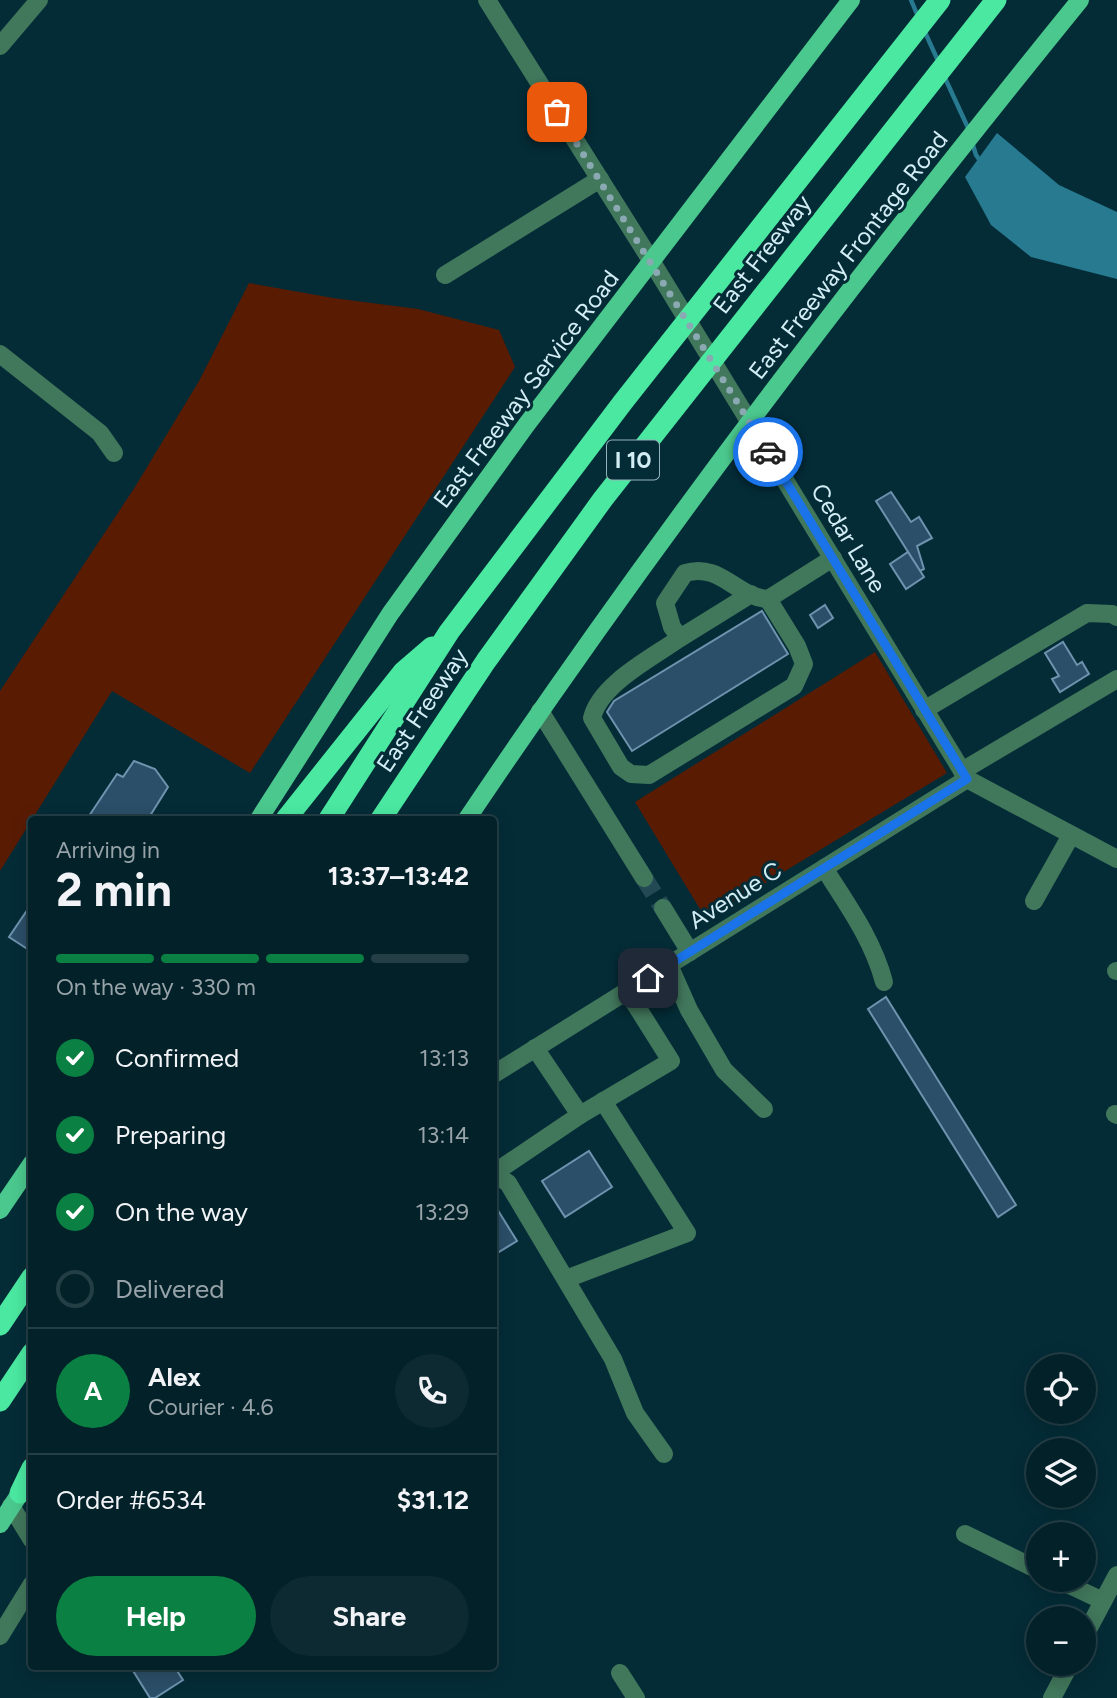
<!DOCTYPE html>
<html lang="en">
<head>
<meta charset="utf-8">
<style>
	body { margin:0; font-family:Figtree,sans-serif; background:#0d2931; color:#f1f3f6; height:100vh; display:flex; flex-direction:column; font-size:26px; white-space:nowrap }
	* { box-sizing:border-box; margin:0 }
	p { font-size:23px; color:#97a3a8 }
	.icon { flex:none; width:38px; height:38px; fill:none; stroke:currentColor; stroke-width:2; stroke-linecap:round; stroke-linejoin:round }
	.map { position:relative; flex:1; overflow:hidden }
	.side { position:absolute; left:28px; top:816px; width:469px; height:854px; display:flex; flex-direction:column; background:#032129; border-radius:7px; box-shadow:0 4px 18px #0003,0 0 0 2px #243e46 }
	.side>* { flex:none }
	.tools { position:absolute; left:1026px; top:1354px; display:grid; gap:14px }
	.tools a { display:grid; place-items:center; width:70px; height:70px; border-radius:50%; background:#032129; box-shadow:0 4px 18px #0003,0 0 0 2px #243e46; font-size:35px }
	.pin { position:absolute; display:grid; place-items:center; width:60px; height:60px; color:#fff; margin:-30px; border-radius:14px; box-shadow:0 4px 10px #0006 }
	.courier { position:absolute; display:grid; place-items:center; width:70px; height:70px; margin:-35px; border:5px solid #1a73e8; border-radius:50%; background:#fff; color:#222; box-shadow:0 2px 9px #0007 }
	.overview em { font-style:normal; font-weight:700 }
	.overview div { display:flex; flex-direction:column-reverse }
	.overview { display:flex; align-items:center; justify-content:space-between; height:119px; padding:0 28px }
	h1 { font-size:46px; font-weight:700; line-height:52px }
	.bar { display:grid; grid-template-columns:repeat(4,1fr); gap:10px 7px; align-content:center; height:84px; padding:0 28px }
	.bar i { height:9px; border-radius:5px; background:#243e46 }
	.bar .active { background:#0b8043 }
	.bar p { grid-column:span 4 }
	.line { display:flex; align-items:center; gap:18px; padding:0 28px; border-top:2px solid #243e46 }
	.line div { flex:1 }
	.round { display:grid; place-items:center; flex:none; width:74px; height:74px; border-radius:37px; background:#0d2931 }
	ol { padding:0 28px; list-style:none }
	li { display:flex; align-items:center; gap:21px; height:77px }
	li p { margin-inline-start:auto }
	li .icon { padding:7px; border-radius:50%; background:#0b8043; color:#fff; stroke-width:4 }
	li:last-child { color:#97a3a8 }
	li i { width:38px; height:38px; border:4px solid #243e46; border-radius:50% }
	.action { display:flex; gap:14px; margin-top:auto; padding:14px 28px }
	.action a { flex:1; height:80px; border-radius:42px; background:#0b8043; color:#fff; font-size:28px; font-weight:700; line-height:80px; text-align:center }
	.action a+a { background:#0d2931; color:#f1f3f6 }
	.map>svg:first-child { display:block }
	.green { fill:#5a1b03 }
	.water { fill:#277a90 }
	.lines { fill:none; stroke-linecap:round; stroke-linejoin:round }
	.stream { stroke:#277a90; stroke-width:4.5 }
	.building { fill:#2b4f68; stroke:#6d93ae; stroke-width:2 }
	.minor-tunnel { stroke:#234954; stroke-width:18; stroke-dasharray:18 9; stroke-linecap:butt }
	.minor { stroke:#41775b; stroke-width:18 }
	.major { stroke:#4bc88d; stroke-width:18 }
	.highway { stroke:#4be8a1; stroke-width:21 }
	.done { stroke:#8ba9b2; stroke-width:7; stroke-dasharray:0 12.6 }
	.route { stroke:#1a73e8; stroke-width:9 }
	.labels { text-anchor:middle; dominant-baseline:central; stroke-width:6; stroke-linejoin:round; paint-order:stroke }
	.shield { fill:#042c37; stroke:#95b3bc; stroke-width:2 }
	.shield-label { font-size:23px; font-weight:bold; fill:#d3edf5 }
	.street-label { font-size:24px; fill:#d3edf5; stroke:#042c37 }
</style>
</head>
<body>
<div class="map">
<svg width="1117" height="1698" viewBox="0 0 1117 1698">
	<rect width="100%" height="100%" fill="#042c37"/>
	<g class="green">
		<path d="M249,283L333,298L418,309L499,330L515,367L250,773L112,691L0,871V691L135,487L199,381Z"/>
		<path d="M875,652L947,773L706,919L635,802Z"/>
	</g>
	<path class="water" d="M997,133L1059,185L1117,212V279L1031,257L991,225L965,177Z"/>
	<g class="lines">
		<g class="stream">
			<path d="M911,0L919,19"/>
			<path d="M924,30L939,63"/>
			<path d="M945,78L969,130"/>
			<path d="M972,142L976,155L981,162"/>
		</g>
	</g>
	<g class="building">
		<path d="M891,492L911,522L919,517L932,538L917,546L924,569L920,571L876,501Z"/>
		<path d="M908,552L924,577L906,589L890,564Z"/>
		<path d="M825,605L833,618L818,628L810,615Z"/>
		<path d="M762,611L788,654L632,751L607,712L614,701Z"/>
		<path d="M1063,642L1077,665L1082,662L1089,674L1060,692L1052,679L1059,676L1045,653Z"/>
		<path d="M134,761L155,769L168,787L148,819H87L117,774L123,777Z"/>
		<path d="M32,903V952L9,937Z"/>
		<path d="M886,997L1016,1205L998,1217L868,1009Z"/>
		<path d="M589,1151L612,1187L565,1217L542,1181Z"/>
		<path d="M494,1204L517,1241L494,1255Z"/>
		<path d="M130,1666H174L183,1680L155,1698H150Z"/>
	</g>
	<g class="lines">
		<path class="minor-tunnel" d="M644,878L663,908"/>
		<g class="minor">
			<path d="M487,0L652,262L967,779L1117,859"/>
			<path d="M0,46L39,0"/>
			<path d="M445,275L600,179"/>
			<path d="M0,354L100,433L114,453"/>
			<path d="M751,594L680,638L672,627L665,603L685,573C720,562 736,597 768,599L833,558"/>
			<path d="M680,638C652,658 600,684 592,718L621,767L631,774L649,775L794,686L804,664L797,646L768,599"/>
			<path d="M924,710L1087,613L1112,614L1117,617"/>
			<path d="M540,711L644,878"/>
			<path d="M962,771L1117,679"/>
			<path d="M824,868C847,904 873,940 884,982"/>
			<path d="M1034,901L1070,837"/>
			<path d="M663,908L690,952"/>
			<path d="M669,965L689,1010L724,1070L764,1109"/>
			<path d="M1116,971H1117"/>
			<path d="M494,1074L967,779"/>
			<path d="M1115,1114L1117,1115"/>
			<path d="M580,1115L671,1061L627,991"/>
			<path d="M494,1173L580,1115L535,1048"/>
			<path d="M494,1174L508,1183L613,1359L635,1413L664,1454"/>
			<path d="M566,1279L687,1233L603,1101"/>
			<path d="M11,1506L32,1540"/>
			<path d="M965,1534L1038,1570"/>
			<path d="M1059,1580L1103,1601"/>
			<path d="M0,1636L32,1584"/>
			<path d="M1083,1639L1117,1575"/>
			<path d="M620,1673L636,1698"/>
			<path d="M1052,1698L1070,1664"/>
		</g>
		<g class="major">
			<path d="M259,819L390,614L527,424L851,0"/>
			<path d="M467,819C657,536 865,265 1080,0"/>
			<path d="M0,1210L32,1163"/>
			<path d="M0,1524L28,1481"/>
		</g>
		<g class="highway">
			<path d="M286,819L403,672L432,647"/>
			<path d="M329,819L449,632L623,402L940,0"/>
			<path d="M381,819L486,661L603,499L996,0"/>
			<path d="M0,1325L32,1277"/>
			<path d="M0,1401L32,1353"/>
			<path d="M20,1493L32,1468"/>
		</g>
	</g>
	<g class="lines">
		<path class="done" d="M557,112L768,452"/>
		<path class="route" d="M648,978L967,779L768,452"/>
	</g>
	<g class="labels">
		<rect class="shield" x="607" y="440.5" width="52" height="39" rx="5"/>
		<g class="shield-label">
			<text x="633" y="460">I 10</text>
		</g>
		<g class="street-label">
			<text transform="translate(762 254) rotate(-52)">East Freeway</text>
			<text transform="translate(848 255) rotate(-52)">East Freeway Frontage Road</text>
			<text transform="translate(526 389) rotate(-53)">East Freeway Service Road</text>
			<text transform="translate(849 538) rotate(59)">Cedar Lane</text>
			<text transform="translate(422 710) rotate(-56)">East Freeway</text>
			<text transform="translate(735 895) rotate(-32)">Avenue C</text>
		</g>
	</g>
</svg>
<div class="tools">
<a><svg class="icon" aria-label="locate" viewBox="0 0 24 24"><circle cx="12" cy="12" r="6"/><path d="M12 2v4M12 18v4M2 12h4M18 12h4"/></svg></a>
<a><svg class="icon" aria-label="layers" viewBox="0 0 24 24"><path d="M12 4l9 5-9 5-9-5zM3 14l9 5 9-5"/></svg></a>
<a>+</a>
<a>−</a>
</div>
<div class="pin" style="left:557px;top:112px;background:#ea580c"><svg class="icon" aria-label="bag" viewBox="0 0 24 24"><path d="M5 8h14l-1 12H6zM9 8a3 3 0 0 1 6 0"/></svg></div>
<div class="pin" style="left:648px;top:978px;background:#1f2937"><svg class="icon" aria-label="home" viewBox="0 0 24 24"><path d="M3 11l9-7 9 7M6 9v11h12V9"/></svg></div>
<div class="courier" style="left:768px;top:452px"><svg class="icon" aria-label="car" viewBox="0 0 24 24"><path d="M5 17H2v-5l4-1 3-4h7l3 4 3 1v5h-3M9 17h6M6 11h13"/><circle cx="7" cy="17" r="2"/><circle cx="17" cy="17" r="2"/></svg></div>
<section class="side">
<div class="overview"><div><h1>2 min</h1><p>Arriving in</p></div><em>13:37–13:42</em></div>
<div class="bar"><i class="active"></i><i class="active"></i><i class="active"></i><i></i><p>On the way · 330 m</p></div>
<ol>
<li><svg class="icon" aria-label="check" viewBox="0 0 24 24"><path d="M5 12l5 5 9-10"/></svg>Confirmed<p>13:13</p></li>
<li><svg class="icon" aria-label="check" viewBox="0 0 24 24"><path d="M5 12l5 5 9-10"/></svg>Preparing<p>13:14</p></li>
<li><svg class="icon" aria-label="check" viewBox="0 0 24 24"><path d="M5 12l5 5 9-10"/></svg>On the way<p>13:29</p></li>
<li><i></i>Delivered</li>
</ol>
<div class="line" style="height:126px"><b class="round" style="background:#0b8043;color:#fff">A</b><div><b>Alex</b><p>Courier · 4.6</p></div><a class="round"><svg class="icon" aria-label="phone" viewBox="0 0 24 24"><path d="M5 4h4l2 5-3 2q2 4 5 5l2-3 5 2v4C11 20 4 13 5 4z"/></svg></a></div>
<div class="line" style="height:91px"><div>Order #6534</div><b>$31.12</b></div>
<div class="action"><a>Help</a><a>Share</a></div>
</section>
</div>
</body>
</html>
